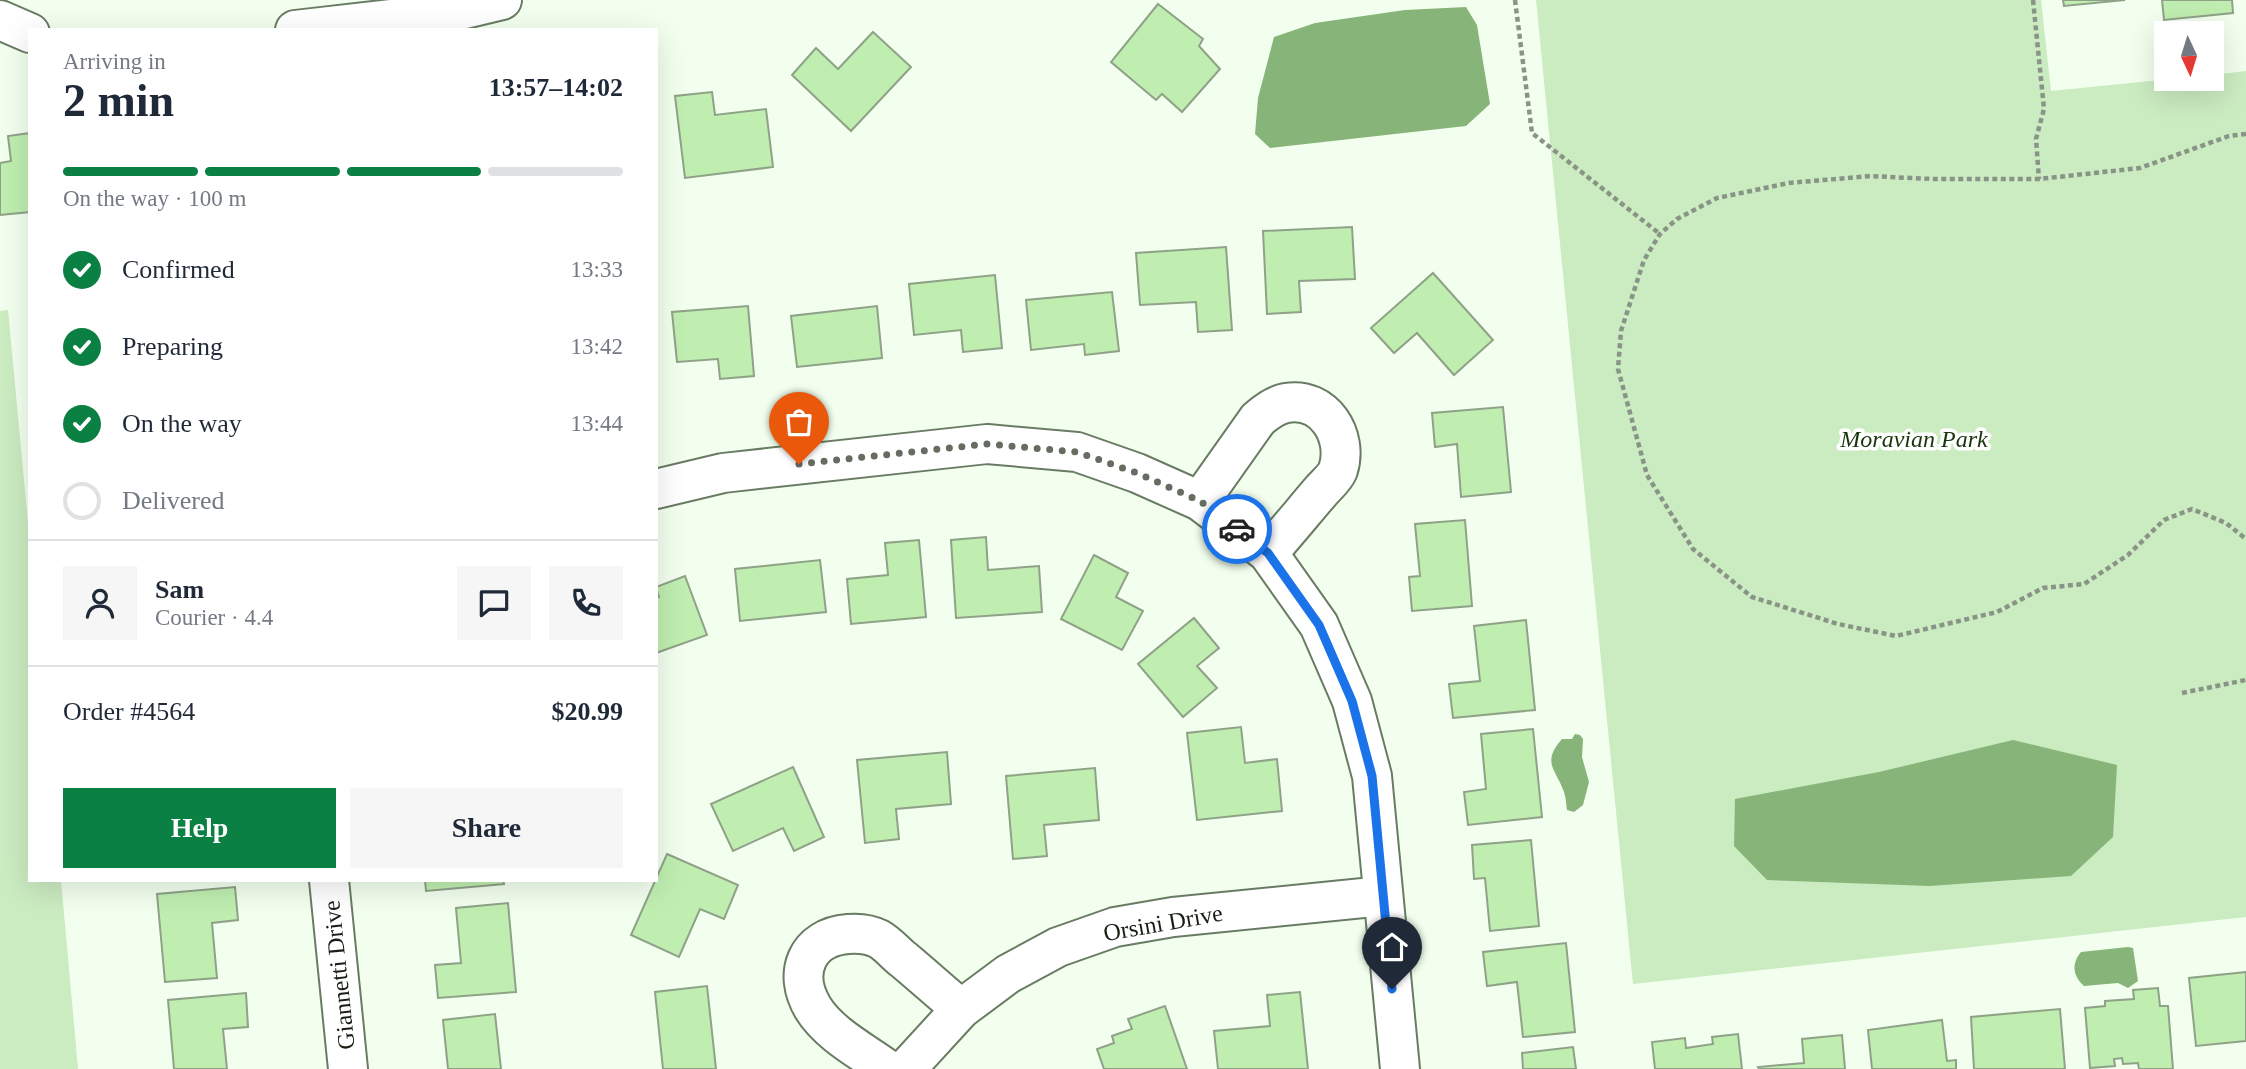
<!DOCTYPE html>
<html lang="en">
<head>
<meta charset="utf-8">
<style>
	body { margin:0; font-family:Georgia,serif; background:#f6f6f7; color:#1f2937; height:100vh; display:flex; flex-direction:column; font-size:26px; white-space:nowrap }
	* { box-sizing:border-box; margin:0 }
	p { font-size:23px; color:#747a83 }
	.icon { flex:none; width:38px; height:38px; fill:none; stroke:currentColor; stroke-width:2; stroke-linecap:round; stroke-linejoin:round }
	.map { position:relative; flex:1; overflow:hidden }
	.side { position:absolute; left:28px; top:28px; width:630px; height:854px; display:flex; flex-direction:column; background:#fff; border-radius:0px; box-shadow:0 7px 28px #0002 }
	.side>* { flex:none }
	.needle { width:46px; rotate:176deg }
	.fabs { position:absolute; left:2154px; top:21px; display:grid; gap:14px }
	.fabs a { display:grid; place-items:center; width:70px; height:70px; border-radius:0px; background:#fff; box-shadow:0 7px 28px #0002; font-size:35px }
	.pin { position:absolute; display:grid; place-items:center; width:60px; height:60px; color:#fff; margin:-72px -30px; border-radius:50% 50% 50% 0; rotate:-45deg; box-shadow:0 0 7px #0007 }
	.pin .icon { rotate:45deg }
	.courier { position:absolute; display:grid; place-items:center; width:70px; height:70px; margin:-35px; border:5px solid #1a73e8; border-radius:50%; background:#fff; color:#222; box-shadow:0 2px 9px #0007 }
	.headline em { font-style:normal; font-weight:800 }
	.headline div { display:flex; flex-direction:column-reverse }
	.headline { display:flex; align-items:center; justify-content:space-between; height:119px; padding:0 35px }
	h1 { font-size:46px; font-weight:800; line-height:52px }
	.bar { display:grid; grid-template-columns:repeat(4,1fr); gap:10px 7px; align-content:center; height:84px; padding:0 35px }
	.bar i { height:9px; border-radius:5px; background:#e0e1e3 }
	.bar .current { background:#0b8043 }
	.bar p { grid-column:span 4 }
	.line { display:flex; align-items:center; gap:18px; padding:0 35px; border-top:2px solid #e0e1e3 }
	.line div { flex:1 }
	.round { display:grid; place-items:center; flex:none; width:74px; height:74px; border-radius:0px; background:#f6f6f7 }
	ol { padding:0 35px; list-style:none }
	li { display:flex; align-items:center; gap:21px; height:77px }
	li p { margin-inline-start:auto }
	li .icon { padding:7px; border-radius:50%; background:#0b8043; color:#fff; stroke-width:4 }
	li:last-child { color:#747a83 }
	li i { width:38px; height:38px; border:4px solid #e0e1e3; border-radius:50% }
	.cta { display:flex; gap:14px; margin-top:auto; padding:14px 35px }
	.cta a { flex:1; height:80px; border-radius:0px; background:#0b8043; color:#fff; font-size:28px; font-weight:800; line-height:80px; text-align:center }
	.cta a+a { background:#f6f6f7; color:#1f2937 }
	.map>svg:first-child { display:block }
	.green { fill:#cbebc1 }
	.water { fill:#87b478 }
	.building { fill:#bfeeb0; stroke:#8fa288; stroke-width:2 }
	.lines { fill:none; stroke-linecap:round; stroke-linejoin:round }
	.minor-casing { stroke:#697c63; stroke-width:42 }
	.path { stroke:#899486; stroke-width:4.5; stroke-dasharray:5 3.5; stroke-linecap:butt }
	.minor { stroke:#fff; stroke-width:38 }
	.done { stroke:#646d60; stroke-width:7; stroke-dasharray:0 12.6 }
	.route { stroke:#1a73e8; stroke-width:9 }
	.labels { text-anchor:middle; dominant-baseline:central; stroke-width:7; stroke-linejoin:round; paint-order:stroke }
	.park-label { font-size:24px; font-style:italic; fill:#18360c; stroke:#fff }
	.street-label { font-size:24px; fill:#171e14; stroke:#fff }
</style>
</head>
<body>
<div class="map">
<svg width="2246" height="1069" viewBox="0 0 2246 1069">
	<rect width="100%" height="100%" fill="#f2ffee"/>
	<g class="green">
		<path d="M1536,0H2041L2051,91L2170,79H2212V75L2246,71V917L1633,984Z"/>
		<path d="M8,310L30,544V880H61L78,1069H0V311Z"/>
	</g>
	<g class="water">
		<path d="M1466,7L1477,25L1490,104L1466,126L1270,148L1255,134L1258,98L1274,37L1315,23L1405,10Z"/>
		<path d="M1575,734L1580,735L1583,739L1582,757L1589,782L1583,805L1574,812L1567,810C1566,804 1566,798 1564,792C1556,769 1541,763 1562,739H1572Z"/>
		<path d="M2013,740L2117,765L2113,837L2071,876L1930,886L1767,880L1734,846L1735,799L1879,772Z"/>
		<path d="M2128,947L2133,948L2138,981L2128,988L2118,983L2084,986C2073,976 2071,964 2081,952Z"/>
	</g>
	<g class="building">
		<path d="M2063,0H2125L2064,6Z"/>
		<path d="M2162,0H2232L2233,13L2164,20Z"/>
		<path d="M1158,4L1203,39L1199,46L1220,69L1182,112L1162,94L1156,100L1111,62Z"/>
		<path d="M873,32L911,67L851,131L792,75L816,48L838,69Z"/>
		<path d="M712,92L715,115L766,109L773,167L685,178L675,96Z"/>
		<path d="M30,133V212L0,215V163L11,161L8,136Z"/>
		<path d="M1352,227L1355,279L1299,281L1301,312L1267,314L1263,231Z"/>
		<path d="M1226,247L1232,330L1198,332L1196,302L1140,305L1136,253Z"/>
		<path d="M1433,273L1493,340L1454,375L1417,333L1394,353L1371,328Z"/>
		<path d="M995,275L1002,348L963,352L961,330L914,335L909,284Z"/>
		<path d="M1112,292L1119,351L1085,355L1084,344L1031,350L1026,300Z"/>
		<path d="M748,306L754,376L720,379L718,359L677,362L672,312Z"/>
		<path d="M877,306L882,358L797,367L791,316Z"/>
		<path d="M1503,407L1511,492L1461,497L1457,444L1435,447L1432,413Z"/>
		<path d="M1465,520L1472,606L1412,611L1409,577L1420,576L1415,524Z"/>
		<path d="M986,537L988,570L1039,566L1042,612L956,618L951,540Z"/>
		<path d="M919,540L926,617L851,624L847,579L888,575L885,543Z"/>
		<path d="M1094,555L1128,573L1116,597L1143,611L1122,650L1061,619Z"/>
		<path d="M820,560L826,612L740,621L735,569Z"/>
		<path d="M685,576L707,635L656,653V598L659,597L656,587Z"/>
		<path d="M1194,618L1219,648L1197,666L1217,688L1183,717L1138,664Z"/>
		<path d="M1526,620L1535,710L1453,718L1449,684L1480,681L1474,626Z"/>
		<path d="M1241,727L1245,763L1277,759L1282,811L1197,820L1187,733Z"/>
		<path d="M1533,729L1542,817L1468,825L1464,792L1486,789L1481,734Z"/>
		<path d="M947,752L951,804L896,809L899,839L865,843L857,760Z"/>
		<path d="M793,767L824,837L794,851L783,828L733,851L711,804Z"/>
		<path d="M1095,768L1099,820L1044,825L1047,856L1013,859L1006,776Z"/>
		<path d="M1531,840L1539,926L1490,931L1485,878L1474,879L1472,845Z"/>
		<path d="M667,854L738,885L724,919L700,909L679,957L631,935Z"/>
		<path d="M425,880H503L504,884L426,891Z"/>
		<path d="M235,887L238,920L212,923L217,978L165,982L157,894Z"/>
		<path d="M508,903L516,992L438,998L435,965L461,963L456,908Z"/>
		<path d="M1566,943L1575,1032L1523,1037L1517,982L1487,986L1483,952Z"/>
		<path d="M2246,972V1041L2196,1046L2189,978Z"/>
		<path d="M707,986L716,1069H663L655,992Z"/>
		<path d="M2158,988L2160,1006H2168L2173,1069H2139L2138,1063L2123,1064L2122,1058L2114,1059L2115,1066L2090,1068L2085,1008L2105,1006V1001L2134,999L2133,990Z"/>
		<path d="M1300,992L1308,1069H1218L1214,1031L1270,1026L1267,995Z"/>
		<path d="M246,993L248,1027L223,1029L227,1069H174L168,1000Z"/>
		<path d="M1165,1006L1187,1069H1104L1097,1049L1114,1043L1112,1036L1132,1029L1128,1019Z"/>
		<path d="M2060,1009L2065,1069H1974L1971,1017Z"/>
		<path d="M495,1014L501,1069H448L443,1020Z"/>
		<path d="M1942,1020L1947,1061L1956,1060V1069H1872L1868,1030Z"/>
		<path d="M1738,1034L1742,1069H1655L1652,1042L1685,1038L1686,1048L1713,1044L1712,1037Z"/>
		<path d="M1842,1035L1845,1069H1759L1758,1067L1804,1063L1802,1039Z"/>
		<path d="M1573,1047L1576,1069H1523L1522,1053Z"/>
	</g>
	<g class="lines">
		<g class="minor-casing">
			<g id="minor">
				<path d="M0,20L30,33"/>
				<path d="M295,30L452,12L502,0"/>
				<path d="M656,489L723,473L987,444L1077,452L1137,473L1200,501L1268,553L1319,625L1352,701L1372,776L1400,1069"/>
				<path d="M1200,501L1258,419C1266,412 1275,405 1286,403C1324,396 1349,436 1338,470C1335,478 1326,485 1321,491C1303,512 1286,533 1268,553"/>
				<path d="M329,880L348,1069"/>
				<path d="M887,1069C862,1051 829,1034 813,1008C792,973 807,937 848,934C859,933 869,934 879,939C888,944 896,954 904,960C923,976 942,993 961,1009"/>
				<path d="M906,1069L961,1009L1008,974L1058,947L1115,927L1173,917L1383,896"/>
			</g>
		</g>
		<g class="path">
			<path d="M1515,0L1532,133L1660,234"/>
			<path d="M2033,0L2044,109L2036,139L2039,179"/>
			<path d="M2246,134L2229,136L2140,168L2039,179H1932L1870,176L1789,183L1717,198L1677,219L1660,234L1644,260L1621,331L1618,369L1647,475L1693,549L1752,597L1838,624L1896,636L1997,612L2043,588L2084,584L2128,555L2164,520L2192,509L2226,523L2246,539"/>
			<path d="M2182,693L2246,680"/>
		</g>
		<use href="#minor" class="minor"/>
	</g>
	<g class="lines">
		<path class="done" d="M799,464L987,444L1077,452L1137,473L1200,501L1237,529"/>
		<path class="route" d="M1237,529L1268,553L1319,625L1352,701L1372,776L1392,989"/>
	</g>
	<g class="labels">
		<g class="park-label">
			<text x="1914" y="439">Moravian Park</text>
		</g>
		<g class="street-label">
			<text transform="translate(1163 923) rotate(-10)">Orsini Drive</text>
			<text transform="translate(339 975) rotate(-96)">Giannetti Drive</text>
		</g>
	</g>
</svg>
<div class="fabs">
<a><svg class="needle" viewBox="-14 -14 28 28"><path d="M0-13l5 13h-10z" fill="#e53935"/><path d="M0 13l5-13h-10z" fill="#747a83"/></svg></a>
</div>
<div class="pin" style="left:799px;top:464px;background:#ea580c"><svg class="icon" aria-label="bag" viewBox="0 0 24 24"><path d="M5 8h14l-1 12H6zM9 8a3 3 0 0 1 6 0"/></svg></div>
<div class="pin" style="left:1392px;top:989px;background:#1f2937"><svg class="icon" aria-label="home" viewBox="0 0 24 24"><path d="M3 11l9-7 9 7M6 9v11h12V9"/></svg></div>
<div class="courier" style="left:1237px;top:529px"><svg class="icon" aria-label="car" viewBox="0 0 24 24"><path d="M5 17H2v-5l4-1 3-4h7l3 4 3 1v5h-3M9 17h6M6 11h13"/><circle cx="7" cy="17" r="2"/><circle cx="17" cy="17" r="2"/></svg></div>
<section class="side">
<div class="headline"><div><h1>2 min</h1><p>Arriving in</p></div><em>13:57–14:02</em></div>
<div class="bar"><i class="current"></i><i class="current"></i><i class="current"></i><i></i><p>On the way · 100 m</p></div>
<ol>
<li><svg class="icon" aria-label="check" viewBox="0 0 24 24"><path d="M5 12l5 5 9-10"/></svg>Confirmed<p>13:33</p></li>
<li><svg class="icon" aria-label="check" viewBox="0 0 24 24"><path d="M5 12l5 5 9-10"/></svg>Preparing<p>13:42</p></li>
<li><svg class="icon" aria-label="check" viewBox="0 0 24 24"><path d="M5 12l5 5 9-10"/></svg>On the way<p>13:44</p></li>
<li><i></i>Delivered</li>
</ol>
<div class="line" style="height:126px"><a class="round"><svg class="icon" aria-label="person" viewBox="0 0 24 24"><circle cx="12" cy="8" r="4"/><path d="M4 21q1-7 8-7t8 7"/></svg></a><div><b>Sam</b><p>Courier · 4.4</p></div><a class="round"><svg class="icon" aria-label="chat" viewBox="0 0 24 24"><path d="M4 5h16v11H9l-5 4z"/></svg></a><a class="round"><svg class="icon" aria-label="phone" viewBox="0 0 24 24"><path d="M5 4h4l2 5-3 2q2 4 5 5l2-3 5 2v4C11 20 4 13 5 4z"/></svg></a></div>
<div class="line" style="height:91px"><div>Order #4564</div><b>$20.99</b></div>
<div class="cta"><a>Help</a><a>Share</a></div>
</section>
</div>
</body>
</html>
